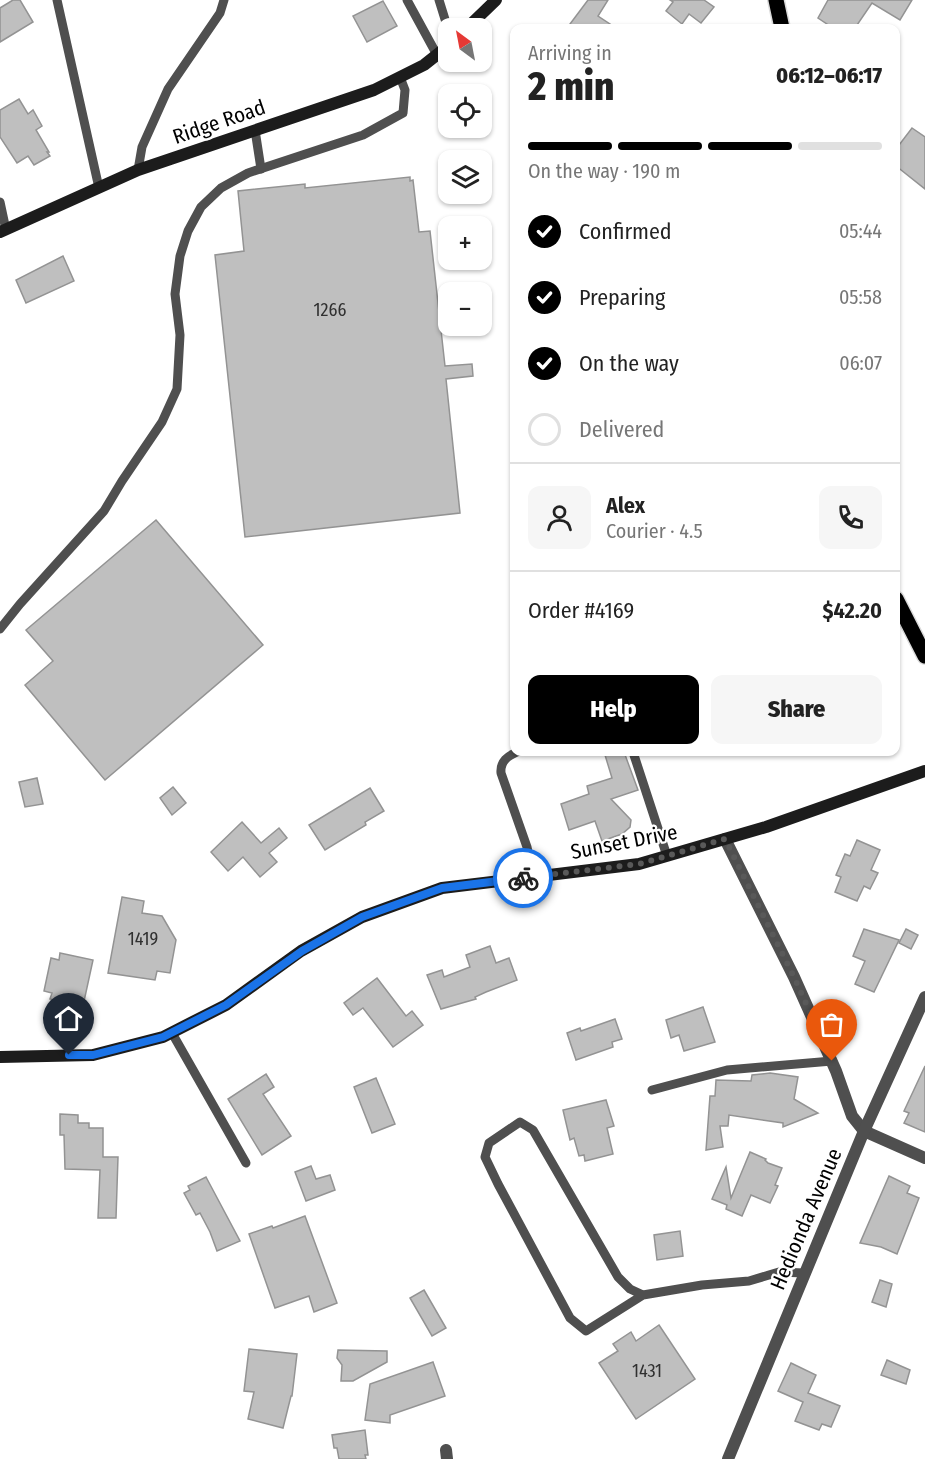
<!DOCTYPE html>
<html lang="en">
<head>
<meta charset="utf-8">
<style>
	body { margin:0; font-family:"Fira Sans Condensed",sans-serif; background:#f6f6f6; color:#222; height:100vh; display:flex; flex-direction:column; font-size:22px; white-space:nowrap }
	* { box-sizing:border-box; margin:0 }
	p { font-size:20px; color:#767676 }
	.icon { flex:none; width:33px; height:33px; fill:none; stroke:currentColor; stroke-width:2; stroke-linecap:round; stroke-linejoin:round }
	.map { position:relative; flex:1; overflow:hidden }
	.details { position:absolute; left:510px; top:24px; width:390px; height:732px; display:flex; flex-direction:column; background:#fff; border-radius:12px; box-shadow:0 2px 4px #0004 }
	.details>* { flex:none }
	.needle { width:39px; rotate:328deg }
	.fabs { position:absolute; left:438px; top:18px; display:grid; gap:12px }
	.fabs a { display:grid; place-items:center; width:54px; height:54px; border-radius:12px; background:#fff; box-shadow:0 2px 4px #0004; font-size:30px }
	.pin { position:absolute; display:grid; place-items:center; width:51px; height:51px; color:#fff; margin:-62px -26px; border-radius:50% 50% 50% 0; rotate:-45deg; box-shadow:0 0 6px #0007 }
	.pin .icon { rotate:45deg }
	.courier { position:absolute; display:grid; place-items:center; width:60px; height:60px; margin:-30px; border:4px solid #1a73e8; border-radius:50%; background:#fff; color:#222; box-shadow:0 2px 8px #0007 }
	.head em { font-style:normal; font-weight:800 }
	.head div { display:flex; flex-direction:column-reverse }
	.head { display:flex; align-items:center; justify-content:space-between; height:102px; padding:0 18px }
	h1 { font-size:39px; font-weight:800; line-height:45px }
	.bar { display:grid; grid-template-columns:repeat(4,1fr); gap:9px 6px; align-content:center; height:72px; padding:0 18px }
	.bar i { height:8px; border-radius:4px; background:#e0e0e0 }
	.bar .active { background:#000 }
	.bar p { grid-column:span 4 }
	.line { display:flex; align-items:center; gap:15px; padding:0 18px; border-top:2px solid #e0e0e0 }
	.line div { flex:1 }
	.round { display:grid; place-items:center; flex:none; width:63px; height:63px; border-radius:12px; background:#f6f6f6 }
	ol { padding:0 18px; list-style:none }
	li { display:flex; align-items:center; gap:18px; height:66px }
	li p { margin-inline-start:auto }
	li .icon { padding:6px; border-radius:50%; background:#000; color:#fff; stroke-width:4 }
	li:last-child { color:#767676 }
	li i { width:33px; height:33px; border:3px solid #e0e0e0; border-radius:50% }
	.cta { display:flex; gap:12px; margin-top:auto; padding:12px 18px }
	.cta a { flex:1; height:69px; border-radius:12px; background:#000; color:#fff; font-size:24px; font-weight:800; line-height:69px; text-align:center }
	.cta a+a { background:#f6f6f6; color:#222 }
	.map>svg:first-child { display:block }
	.building { fill:#bfbfbf; stroke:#939393; stroke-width:1.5 }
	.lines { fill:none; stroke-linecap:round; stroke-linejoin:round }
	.primary-casing { stroke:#dbdbdb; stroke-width:18 }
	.lane { stroke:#4f4f4f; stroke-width:9 }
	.street { stroke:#4f4f4f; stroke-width:12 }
	.secondary { stroke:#1c1c1c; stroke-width:12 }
	.primary { stroke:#000; stroke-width:15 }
	.done { stroke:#595959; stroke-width:6; stroke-dasharray:0 10.8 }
	.route { stroke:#1a73e8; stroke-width:8 }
	.labels { text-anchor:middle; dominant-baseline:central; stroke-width:4.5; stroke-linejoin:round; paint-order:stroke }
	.number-label { font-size:18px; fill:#303030 }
	.street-label { font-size:21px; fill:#000; stroke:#fff }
</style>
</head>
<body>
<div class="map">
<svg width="925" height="1459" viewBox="0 0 925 1459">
	<rect width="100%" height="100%" fill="#fff"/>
	<g class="building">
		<path d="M13,0H20L33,22L0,42V8Z"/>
		<path d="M588,0H608L598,16L616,28H567Z"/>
		<path d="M670,0H704L714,7L701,23L689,14L682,24L666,11L673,2Z"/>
		<path d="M828,0H912L900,20L872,3L855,28H833L818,18Z"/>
		<path d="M383,1L397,26L367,42L353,16Z"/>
		<path d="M19,99L28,114L33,110L42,126L36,130L49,152H47L50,156L34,165L28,156L17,163L0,137V110Z"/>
		<path d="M912,128L925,137V189L896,166V149Z"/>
		<path d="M410,177V181L413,180L419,232L430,231L445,366L472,364L473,376L446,379L460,513L245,537L215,255L244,251L238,191L305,184V188Z"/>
		<path d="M63,256L74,281L26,303L16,280Z"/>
		<path d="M156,520L263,645L105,780L25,685L53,661L26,630Z"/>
		<path d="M614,752H624L638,790L611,799L631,820L630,827L622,834L602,841L595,821L569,830L561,804L589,794L587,786L612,778L605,755Z"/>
		<path d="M37,778L43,804L25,807L19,782Z"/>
		<path d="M173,787L186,803L172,815L160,798Z"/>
		<path d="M370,788L384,811L365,822L366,825L325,850L309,825Z"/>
		<path d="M242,822L261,843L279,828L287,838L269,853L277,862L260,877L243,857L228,871L211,852Z"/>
		<path d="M857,840L880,850L871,870L878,873L870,889L864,886L857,901L835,892L841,877L836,875L845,854L850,856Z"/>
		<path d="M122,897L144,901L142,913L162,916L176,940L170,973L157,971L155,980L108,973Z"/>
		<path d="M864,929L899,940L874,992L855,984L865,961L853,956Z"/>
		<path d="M906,929L918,935L911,949L899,943Z"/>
		<path d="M490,946L496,963L509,958L517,980L486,992L475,997L476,999L441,1009L427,975L442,970L444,977L470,967L466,955Z"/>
		<path d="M60,953L93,960L83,1006L78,1004L77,1009L58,1005L59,1001L50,999L52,993L44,991L51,958L59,960Z"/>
		<path d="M377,978L406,1016L412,1011L423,1025L393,1047L363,1008L353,1015L344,1003Z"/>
		<path d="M703,1007L715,1042L684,1051L679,1035L671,1038L666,1020Z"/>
		<path d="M615,1019L622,1039L612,1042L613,1047L576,1060L567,1033L580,1028L581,1031Z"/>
		<path d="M925,1066V1132L904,1123L909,1113L904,1111Z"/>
		<path d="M770,1073L798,1077L794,1099L818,1113L783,1127V1123L729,1115L728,1126H720L723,1147L706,1150L710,1096H715L716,1080L751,1081L752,1075Z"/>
		<path d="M266,1074L274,1087L263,1094L291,1136L262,1155L228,1099Z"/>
		<path d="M376,1078L395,1124L372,1133L354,1087Z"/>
		<path d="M606,1100L614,1126L607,1128L613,1154L585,1161L584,1155L579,1156L574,1138L570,1140L563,1110Z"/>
		<path d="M60,1114L78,1115V1123H89V1128H103V1157H118L116,1218H98L100,1170L65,1169L64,1135H60Z"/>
		<path d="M750,1152L766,1159L765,1160L768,1163L782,1168L775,1185L778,1186L770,1203L751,1195L742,1216L726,1209L727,1205L712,1199L726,1167L731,1198Z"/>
		<path d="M311,1166L316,1179L330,1175L335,1190L306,1201L295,1172Z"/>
		<path d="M889,1176L910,1186L907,1193L919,1198L897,1254L881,1247L860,1243Z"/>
		<path d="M206,1177L240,1241L217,1251L210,1232L200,1213L196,1215L184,1193L190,1190L188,1186Z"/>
		<path d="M305,1216L337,1303L314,1312L309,1296L275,1308L249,1234L272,1226L273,1228Z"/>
		<path d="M680,1231L683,1256L657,1260L654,1235Z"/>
		<path d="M880,1280L892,1284L886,1307L872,1302Z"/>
		<path d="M424,1290L446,1328L432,1336L410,1298Z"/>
		<path d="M659,1325L695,1379L636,1419L599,1363L618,1351L613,1344L631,1332L636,1341Z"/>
		<path d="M249,1349L297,1354L292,1396H291L283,1428L248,1419L254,1392L244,1391Z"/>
		<path d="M338,1350L387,1351V1362L353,1381H341L342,1365L337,1358Z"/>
		<path d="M887,1360L910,1370L906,1384L881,1375Z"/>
		<path d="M433,1362L445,1396L390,1415V1423L365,1420L370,1384Z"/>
		<path d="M791,1363L816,1375L808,1393L840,1406L831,1427L822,1424L819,1430L795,1421L803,1402L778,1391Z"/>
		<path d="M365,1430L368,1455H365L366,1459H339L337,1448H334L332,1435Z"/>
	</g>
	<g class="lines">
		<g class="primary-casing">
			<g id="primary">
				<path d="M776,0L782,28"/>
				<path d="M896,599L925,656"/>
			</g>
		</g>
		<g class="lane">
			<path d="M57,0L99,188"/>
			<path d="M407,0L437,55"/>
			<path d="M439,0L448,29"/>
			<path d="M255,130L261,169"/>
			<path d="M138,170L142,147L168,89L220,13L224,0"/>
			<path d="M0,202L6,230"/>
			<path d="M0,629L20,604L104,511L122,481L162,422L177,389L180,335L175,294L180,256L188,231L201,207L221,188L248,173L363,135L403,113L405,90L400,77"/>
			<path d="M517,752C508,756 500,761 501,773L527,847L533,877"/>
			<path d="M633,752L667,856"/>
			<path d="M172,1033L246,1163"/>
			<path d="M652,1090L727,1070L832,1061"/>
			<path d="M643,1295L586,1331L570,1318L498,1184L485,1157L489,1143L520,1122L533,1130L618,1277L630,1289L643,1295L702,1285L749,1281L779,1272L804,1273"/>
		</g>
		<g class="street">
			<path d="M725,839L794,977L836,1071L852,1116L864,1131L925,1158"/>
			<path d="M446,1450L447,1459"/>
			<path d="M728,1459L864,1131L925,997"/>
		</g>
		<g class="secondary">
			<path d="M467,28L496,0"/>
			<path d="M0,232L138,170L374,90L424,65L448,46"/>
			<path d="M0,1057L93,1055L163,1037L226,1005L301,951L362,917L442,888L639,864L766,827L925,771"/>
		</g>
		<use href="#primary" class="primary"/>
	</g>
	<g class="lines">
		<path class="done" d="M523,878L639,864L725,839L794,977L832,1061"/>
		<path class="route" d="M69,1055H93L163,1037L226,1005L302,951L362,917L442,888L523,878"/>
	</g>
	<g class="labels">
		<g class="number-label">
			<text x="330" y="310">1266</text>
			<text x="143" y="939">1419</text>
			<text x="647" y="1371">1431</text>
		</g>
		<g class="street-label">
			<text transform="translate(219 122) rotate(-19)">Ridge Road</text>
			<text transform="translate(624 842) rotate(-11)">Sunset Drive</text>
			<text transform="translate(806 1219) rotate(-67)">Hedionda Avenue</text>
		</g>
	</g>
</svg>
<div class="fabs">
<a><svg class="needle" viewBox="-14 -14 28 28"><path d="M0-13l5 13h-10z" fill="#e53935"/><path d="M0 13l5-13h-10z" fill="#767676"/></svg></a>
<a><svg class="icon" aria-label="locate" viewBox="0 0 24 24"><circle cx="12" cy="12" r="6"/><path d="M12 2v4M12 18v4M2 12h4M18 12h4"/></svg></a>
<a><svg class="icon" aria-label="layers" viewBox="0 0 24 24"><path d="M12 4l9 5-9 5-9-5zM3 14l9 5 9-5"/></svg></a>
<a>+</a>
<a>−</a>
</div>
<div class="pin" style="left:832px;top:1061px;background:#ea580c"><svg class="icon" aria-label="bag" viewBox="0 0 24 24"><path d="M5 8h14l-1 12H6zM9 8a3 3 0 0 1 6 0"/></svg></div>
<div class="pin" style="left:69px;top:1055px;background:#1f2937"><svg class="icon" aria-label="home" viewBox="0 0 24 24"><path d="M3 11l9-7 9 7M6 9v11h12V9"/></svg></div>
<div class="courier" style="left:523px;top:878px"><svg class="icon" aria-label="bike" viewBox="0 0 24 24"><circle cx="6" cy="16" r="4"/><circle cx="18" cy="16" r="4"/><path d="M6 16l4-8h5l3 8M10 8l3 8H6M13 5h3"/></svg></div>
<section class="details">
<div class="head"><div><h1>2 min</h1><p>Arriving in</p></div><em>06:12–06:17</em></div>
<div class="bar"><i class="active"></i><i class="active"></i><i class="active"></i><i></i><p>On the way · 190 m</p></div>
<ol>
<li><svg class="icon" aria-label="check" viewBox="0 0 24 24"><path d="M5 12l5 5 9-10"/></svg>Confirmed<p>05:44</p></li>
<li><svg class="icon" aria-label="check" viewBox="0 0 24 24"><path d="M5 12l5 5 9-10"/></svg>Preparing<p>05:58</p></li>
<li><svg class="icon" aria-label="check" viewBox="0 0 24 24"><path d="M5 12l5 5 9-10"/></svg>On the way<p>06:07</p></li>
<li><i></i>Delivered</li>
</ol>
<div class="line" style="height:108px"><a class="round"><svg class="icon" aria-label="person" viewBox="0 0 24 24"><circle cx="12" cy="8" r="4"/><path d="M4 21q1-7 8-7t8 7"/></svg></a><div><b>Alex</b><p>Courier · 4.5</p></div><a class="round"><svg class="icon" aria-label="phone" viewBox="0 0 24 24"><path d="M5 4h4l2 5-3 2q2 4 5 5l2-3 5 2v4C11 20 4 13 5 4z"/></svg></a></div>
<div class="line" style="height:78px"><div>Order #4169</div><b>$42.20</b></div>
<div class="cta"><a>Help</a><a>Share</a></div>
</section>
</div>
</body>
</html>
